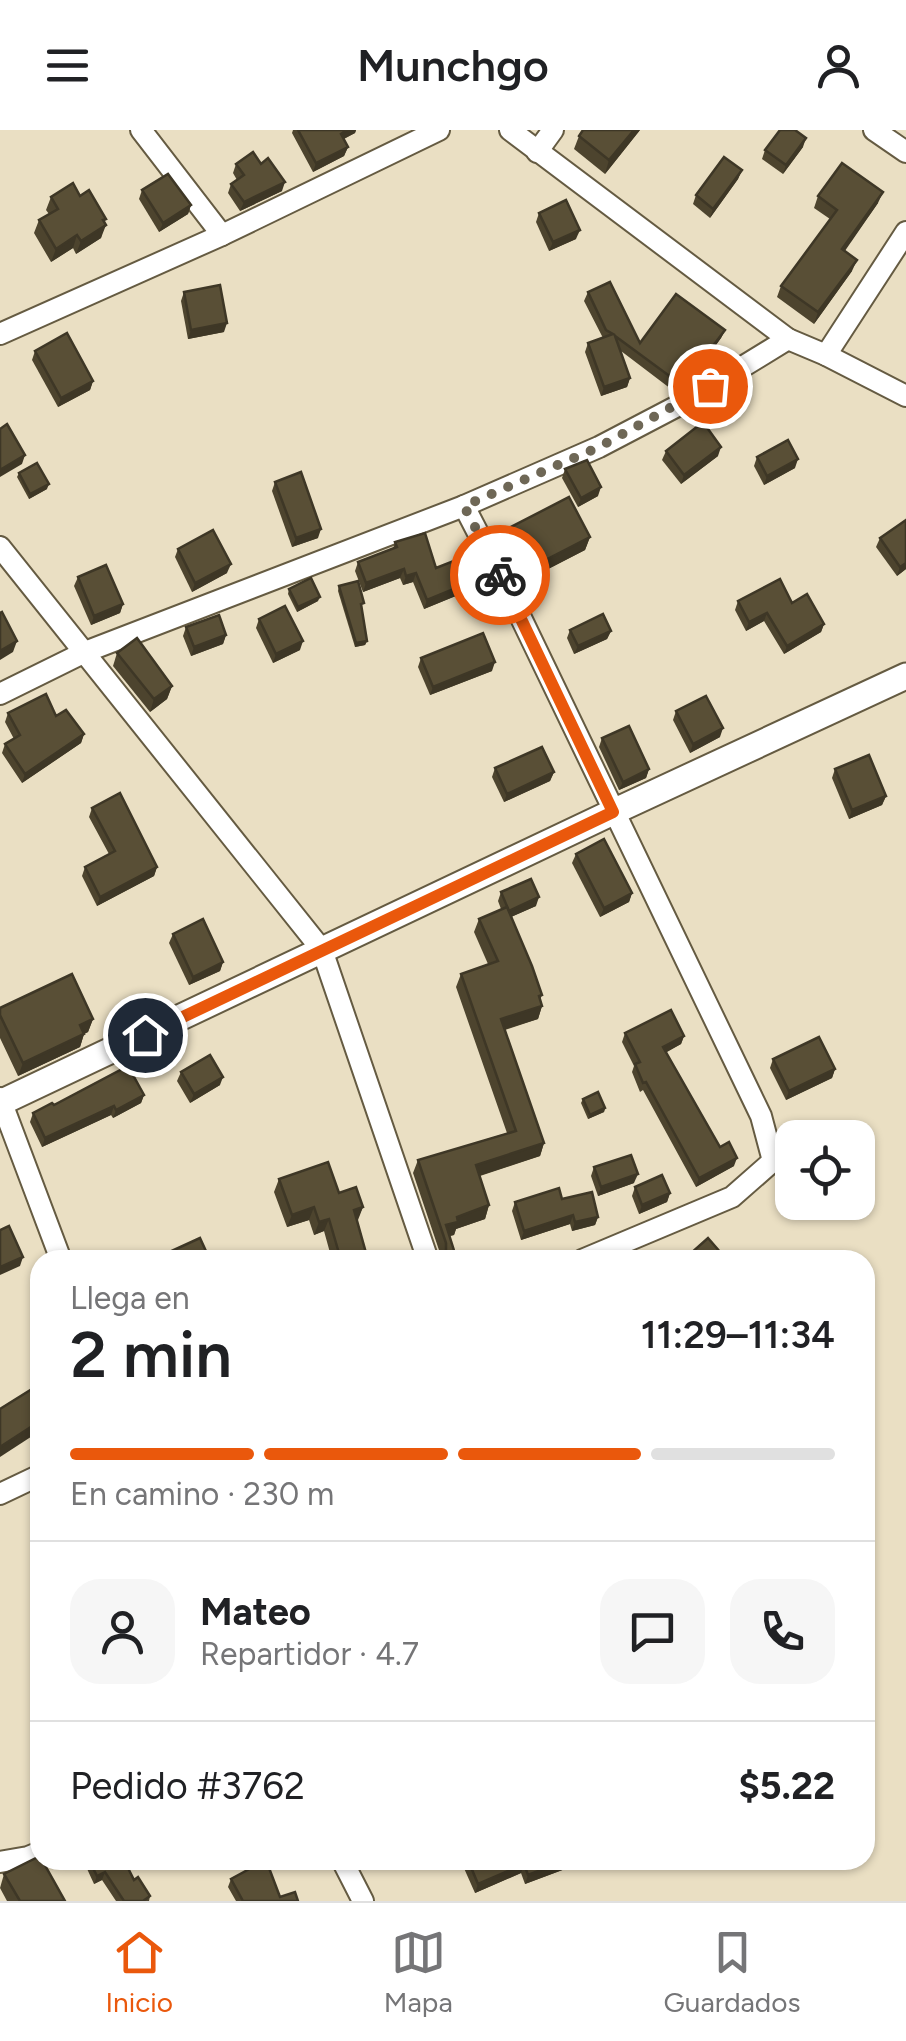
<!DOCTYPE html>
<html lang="es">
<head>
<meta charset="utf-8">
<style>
	body { margin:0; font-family:Figtree,sans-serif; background:#f6f6f6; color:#202124; height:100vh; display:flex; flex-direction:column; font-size:38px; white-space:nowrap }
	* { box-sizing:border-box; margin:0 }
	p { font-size:32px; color:#757577 }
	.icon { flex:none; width:55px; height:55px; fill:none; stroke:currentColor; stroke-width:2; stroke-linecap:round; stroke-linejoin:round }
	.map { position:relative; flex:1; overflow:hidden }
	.panel { position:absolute; left:30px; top:1120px; width:845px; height:620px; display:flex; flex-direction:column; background:#fff; border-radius:30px; box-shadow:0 2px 8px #0004 }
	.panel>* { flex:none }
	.tools { position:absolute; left:775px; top:990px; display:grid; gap:20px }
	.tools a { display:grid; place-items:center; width:100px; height:100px; border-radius:20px; background:#fff; box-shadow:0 2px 8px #0004; font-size:50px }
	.pin { position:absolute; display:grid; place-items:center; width:85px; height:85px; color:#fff; margin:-42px; border:5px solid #fff; border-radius:50%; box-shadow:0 2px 10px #0007 }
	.courier { position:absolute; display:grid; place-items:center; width:100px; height:100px; margin:-50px; border:8px solid #ea580c; border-radius:50%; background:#fff; color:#222; box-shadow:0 2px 12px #0007 }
	.headline em { font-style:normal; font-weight:600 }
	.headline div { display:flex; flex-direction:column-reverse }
	.headline { display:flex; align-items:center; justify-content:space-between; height:170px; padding:0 40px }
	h1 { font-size:65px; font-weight:600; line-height:75px }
	.bar { display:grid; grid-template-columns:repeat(4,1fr); gap:15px 10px; align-content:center; height:120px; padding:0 40px }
	.bar i { height:12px; border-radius:8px; background:#e0e0e0 }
	.bar .current { background:#ea580c }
	.bar p { grid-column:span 4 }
	.line { display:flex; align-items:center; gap:25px; padding:0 40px; border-top:2px solid #e0e0e0 }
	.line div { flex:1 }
	.round { display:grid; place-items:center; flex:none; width:105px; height:105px; border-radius:30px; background:#f6f6f6 }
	header { display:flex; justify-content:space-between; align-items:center; height:130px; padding:0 40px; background:#fff; font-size:45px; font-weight:600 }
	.menu { display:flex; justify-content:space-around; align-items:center; height:140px; border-top:2px solid #e0e0e0; background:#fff; font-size:28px; color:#757577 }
	.menu a { display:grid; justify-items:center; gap:5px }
	.menu .current { color:#ea580c }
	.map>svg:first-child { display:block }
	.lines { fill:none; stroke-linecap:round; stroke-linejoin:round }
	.minor-casing { stroke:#655b42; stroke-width:24 }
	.tertiary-casing { stroke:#655b42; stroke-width:29 }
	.minor { stroke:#fff; stroke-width:20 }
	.tertiary { stroke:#fff; stroke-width:25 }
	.wall { fill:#4d442e }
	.shaded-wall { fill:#3e3726 }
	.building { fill:#594f36; stroke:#3e3726; stroke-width:2.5 }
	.done { stroke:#6e6756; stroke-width:10; stroke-dasharray:0 18 }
	.route { stroke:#ea580c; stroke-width:12 }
</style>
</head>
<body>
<header><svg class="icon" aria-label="menu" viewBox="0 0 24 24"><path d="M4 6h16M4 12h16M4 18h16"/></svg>Munchgo<svg class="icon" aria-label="person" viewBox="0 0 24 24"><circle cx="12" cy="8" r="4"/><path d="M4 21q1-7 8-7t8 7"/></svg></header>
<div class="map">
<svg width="906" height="1771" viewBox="0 0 906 1771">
	<rect width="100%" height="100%" fill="#eadfc3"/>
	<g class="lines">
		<g class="minor-casing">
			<g id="minor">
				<path d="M141,0L222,105"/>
				<path d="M510,0L788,209L826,225L906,266"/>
				<path d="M874,0L906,22"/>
				<path d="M537,22L553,0"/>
				<path d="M0,204L222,105L439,0"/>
				<path d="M826,225L906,102"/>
				<path d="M464,376L510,465L761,986L773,1031L732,1067L582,1130"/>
				<path d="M0,417L322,820L428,1130"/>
				<path d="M0,564L85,522L464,376L599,317L685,272L788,209"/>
				<path d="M0,968L61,1130"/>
				<path d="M0,1364L40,1345"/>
				<path d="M342,1730L363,1771"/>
				<path d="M0,1732L28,1727L40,1722"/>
			</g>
		</g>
		<g class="tertiary-casing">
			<path id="tertiary" d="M0,973L613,682L906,546"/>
		</g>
		<use href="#minor" class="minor"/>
		<use href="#tertiary" class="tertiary"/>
	</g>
	<g class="wall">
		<path d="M293,0H356L355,3L344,9L348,17L344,26L313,42L292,3Z"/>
		<path d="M640,0L605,44L574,19L579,6Z"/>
		<path d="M803,17L783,44L762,29L765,20Z"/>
		<path d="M236,34L282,61L240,81L228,63L231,54L237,50L233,43Z"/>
		<path d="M742,40L738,49L710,88L693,74L696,65Z"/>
		<path d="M142,60L191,75L188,84L159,102L139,69Z"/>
		<path d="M80,66L104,93L101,108L76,124L73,118L51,132L34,103L39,90L49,84L46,80L51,67Z"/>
		<path d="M818,66L878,73L844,121L852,141L814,194L777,167L781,156L830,89L814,78Z"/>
		<path d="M539,83L576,109L549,121L536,92Z"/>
		<path d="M184,162L224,202L188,209L181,171Z"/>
		<path d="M588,162L640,213L725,200L721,208L687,255L675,262L621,221L630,248L627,257L601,266L585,222L588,213L603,208L584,171Z"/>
		<path d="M35,221L93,251L90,260L58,277L32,230Z"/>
		<path d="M666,321L718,326L681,354L662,330Z"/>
		<path d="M757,327L795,338L764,355L754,336Z"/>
		<path d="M565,339L598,366L578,377L562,348Z"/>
		<path d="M19,343L47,359L29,369L17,347Z"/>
		<path d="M275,352L318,408L292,417L272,361Z"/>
		<path d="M906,390V439L897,446L876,417L880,408Z"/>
		<path d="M505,400L590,407L585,420L521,453L500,413Z"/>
		<path d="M395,412L466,454L463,463L424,479L413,452L403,455L400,448L363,462L355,441L358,432L393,419Z"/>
		<path d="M178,419L227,443L192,462L175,427Z"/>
		<path d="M78,447L123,474L120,483L91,495L74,456Z"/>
		<path d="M339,456L367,511L365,515L355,517L338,461Z"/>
		<path d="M289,459L318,471L297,482L288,464Z"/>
		<path d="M738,471L792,473L824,494L821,502L784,524L764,491L746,501L735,480Z"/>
		<path d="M259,489L300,520L273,533L256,498Z"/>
		<path d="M186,497L226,505L223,514L191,526L183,506Z"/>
		<path d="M570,500L611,501L607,509L574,524L567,508Z"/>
		<path d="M117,523L172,556L167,569L150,582L113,536Z"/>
		<path d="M421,528L492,541L430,565L418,537Z"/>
		<path d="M676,581L720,607L690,623L673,590Z"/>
		<path d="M8,583L56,586L84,604L81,613L22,653L2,623L5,614L14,609L5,592Z"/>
		<path d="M602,608L649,639L646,648L619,660L599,617Z"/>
		<path d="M495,638L554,642L550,651L504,672L492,647Z"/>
		<path d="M835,639L886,666L882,675L849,689L832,648Z"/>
		<path d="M92,678L157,737L154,746L97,776L82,746L85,737L109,724L89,687Z"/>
		<path d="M576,724L632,763L629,772L600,787L572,733Z"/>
		<path d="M501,762L536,776L511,787L542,876L538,889L505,900L544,1013L540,1026L480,1046L489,1075L485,1089L456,1099L454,1105L450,1106L457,1130H426L427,1129L436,1130L441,1126L413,1043L418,1030L507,1003L456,857L461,844L488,834L474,802L479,789L501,779L498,771Z"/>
		<path d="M173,804L223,832L220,841L189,855L169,813Z"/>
		<path d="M0,878L93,889L88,902L84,904L80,917L18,946L0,908Z"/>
		<path d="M625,903L684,906L681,914L666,922L720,1017L734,1036L696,1057L643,960L640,962L632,942L634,936L622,912Z"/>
		<path d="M773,929L835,939L832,948L786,970L770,938Z"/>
		<path d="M181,942L220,955L190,973L177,951Z"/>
		<path d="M144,965L141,973L113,988L111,985L42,1017L30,992L33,983L54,975Z"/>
		<path d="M583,969L605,978L604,982L588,989L581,973Z"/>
		<path d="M594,1037L634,1053L598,1066L591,1046Z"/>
		<path d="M279,1049L339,1063L363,1077L357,1090L368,1130H332L324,1101L314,1105L309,1090L287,1097L274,1062Z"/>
		<path d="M635,1057L670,1063L667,1072L639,1084L632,1066Z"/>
		<path d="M562,1069L598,1087L595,1095L572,1101L570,1094L521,1110L512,1081L515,1072Z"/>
		<path d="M83,1730H124L134,1750L150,1766L149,1771H116L102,1750L94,1754Z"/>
		<path d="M465,1730H568L565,1739L525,1754L521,1743L475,1763L463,1736Z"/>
		<path d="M4,1744L65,1771H7L0,1758Z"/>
		<path d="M231,1749L280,1767L298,1771H236L228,1757Z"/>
	</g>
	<g class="shaded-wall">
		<path d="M347,0H356L355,3L337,12L341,4Z"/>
		<path d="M634,0H640L605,44L609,30Z"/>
		<path d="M806,8L803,17L783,44L786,35Z"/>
		<path d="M348,17L344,26L313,42L316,33Z"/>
		<path d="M742,40L738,49L710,88L713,79Z"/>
		<path d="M285,52L282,61L240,81L244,72Z"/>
		<path d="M883,62L878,73L838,131L842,119Z"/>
		<path d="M191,75L188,84L159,102L163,93Z"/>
		<path d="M106,89L102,98L106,95L101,108L76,124L81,111Z"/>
		<path d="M580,100L576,109L549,121L553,112Z"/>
		<path d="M77,105L73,118L51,132L56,119Z"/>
		<path d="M857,130L852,141L814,194L818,182Z"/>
		<path d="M227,193L224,202L188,209L191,200Z"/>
		<path d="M725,200L721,208L687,255L675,262L679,253Z"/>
		<path d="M630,248L627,257L601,266L604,257Z"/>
		<path d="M93,251L90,260L58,277L61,268Z"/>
		<path d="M721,317L718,326L681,354L684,345Z"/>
		<path d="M25,325L22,334L0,347V340Z"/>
		<path d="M798,329L795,338L764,355L767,346Z"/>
		<path d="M49,354L47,359L29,369L30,364Z"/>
		<path d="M601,357L598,366L578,377L581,368Z"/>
		<path d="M321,399L318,408L292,417L296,408Z"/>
		<path d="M590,407L585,420L521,453L526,440Z"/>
		<path d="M906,433V439L897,446L900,437Z"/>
		<path d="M231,434L227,443L192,462L195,453Z"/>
		<path d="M404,439L400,448L363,462L366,453Z"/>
		<path d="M416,443L413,452L403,455L406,446Z"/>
		<path d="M466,454L463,463L424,479L427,470Z"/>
		<path d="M320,467L318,471L297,482L298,477Z"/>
		<path d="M123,474L120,483L91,495L94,486Z"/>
		<path d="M767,483L764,491L746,501L749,492Z"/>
		<path d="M824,494L821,502L784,524L787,516Z"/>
		<path d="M611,501L607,509L574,524L578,516Z"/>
		<path d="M226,505L223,514L191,526L194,517Z"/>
		<path d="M17,511L13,522L0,530V521Z"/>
		<path d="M303,511L300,520L273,533L276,524Z"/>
		<path d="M367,511L365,515L355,517L356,513Z"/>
		<path d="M495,532L492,541L430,565L433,557Z"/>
		<path d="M172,556L167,569L150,582L154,569Z"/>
		<path d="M723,598L720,607L690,623L693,614Z"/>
		<path d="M84,604L81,613L22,653L25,644Z"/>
		<path d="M649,639L646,648L619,660L623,652Z"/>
		<path d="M554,642L550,651L504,672L507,664Z"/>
		<path d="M886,666L882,675L849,689L852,680Z"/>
		<path d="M157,737L154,746L97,776L100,767Z"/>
		<path d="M632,763L629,772L600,787L604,778Z"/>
		<path d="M539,767L536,776L506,789L509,781Z"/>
		<path d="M223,832L220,841L189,855L193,847Z"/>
		<path d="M542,865L537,877L542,876L538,889L496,902L501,889Z"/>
		<path d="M93,889L88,902L75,908L80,895Z"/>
		<path d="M84,904L80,917L18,946L23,933Z"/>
		<path d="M684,906L681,914L660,926L663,917Z"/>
		<path d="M835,939L832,948L786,970L789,961Z"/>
		<path d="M223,947L220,955L190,973L194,964Z"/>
		<path d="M144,965L141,973L113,988L116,980Z"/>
		<path d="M114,976L111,985L42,1017L45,1008Z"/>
		<path d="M605,978L604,982L588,989L590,985Z"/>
		<path d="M544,1013L540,1026L472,1048L476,1035Z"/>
		<path d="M737,1028L734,1036L696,1057L699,1048Z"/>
		<path d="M638,1044L634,1053L598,1066L601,1057Z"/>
		<path d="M670,1063L667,1072L639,1084L642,1075Z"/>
		<path d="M489,1075L485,1089L456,1099L454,1105L444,1107L446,1095L457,1087Z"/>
		<path d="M314,1077L309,1090L287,1097L292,1085Z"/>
		<path d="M363,1077L358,1090L349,1093L354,1080Z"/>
		<path d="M573,1085L570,1094L521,1110L524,1101Z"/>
		<path d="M598,1087L595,1095L572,1101L575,1092Z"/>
		<path d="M329,1089L324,1101L314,1105L319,1092Z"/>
		<path d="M23,1127L20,1136L0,1145V1137Z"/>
		<path d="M40,1291V1301L0,1327V1317Z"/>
		<path d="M568,1730L565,1739L525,1754L528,1745Z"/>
		<path d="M524,1734L521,1743L475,1763L478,1754Z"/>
		<path d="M105,1742L102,1750L94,1754L97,1746Z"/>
	</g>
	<g class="building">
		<path d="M298,0H347L341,4L348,17L316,33Z"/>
		<path d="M583,0H634L609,30L579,6Z"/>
		<path d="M780,0H795L806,8L786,35L765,20Z"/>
		<path d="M253,22L261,34L268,28L285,52L244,72L231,54L244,45L236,34Z"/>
		<path d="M724,27L742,40L713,79L696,65Z"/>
		<path d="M842,33L883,62L842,119L857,130L818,182L781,156L837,80L818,66Z"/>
		<path d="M168,44L191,75L163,93L142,60Z"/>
		<path d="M73,53L80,66L89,60L106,89L103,90L106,95L81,111L77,105L56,119L39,90L58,79L51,67Z"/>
		<path d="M566,70L580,100L553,112L539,83Z"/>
		<path d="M610,152L640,213L676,164L725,200L690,246L679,253L615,206L630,248L604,257L588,213L613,204L606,200L588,162Z"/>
		<path d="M220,155L227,193L191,200L184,162Z"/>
		<path d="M67,203L93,251L61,268L35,221Z"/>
		<path d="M703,292L721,317L684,345L666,321Z"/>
		<path d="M7,294L25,325L0,340V299Z"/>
		<path d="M788,310L798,329L767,346L757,327Z"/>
		<path d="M587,330L601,357L581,368L565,339Z"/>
		<path d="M37,333L49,354L30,364L19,343Z"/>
		<path d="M301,342L321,399L296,408L275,352Z"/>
		<path d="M569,367L590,407L526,440L505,400Z"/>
		<path d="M906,390V433L900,437L880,408Z"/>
		<path d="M213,400L231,434L195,453L178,419Z"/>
		<path d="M425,403L436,438L456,430L466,454L427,470L416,443L406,446L404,439L366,453L358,432L397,417L395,412Z"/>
		<path d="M106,435L123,474L94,486L78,447Z"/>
		<path d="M311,448L320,467L298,477L289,459Z"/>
		<path d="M780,449L792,473L807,464L824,494L787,516L767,483L749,492L738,471Z"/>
		<path d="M358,451L364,473L361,474L367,511L356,513L339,456Z"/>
		<path d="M285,476L303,511L276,524L259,489Z"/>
		<path d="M2,482L17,511L0,521V483Z"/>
		<path d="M603,484L611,501L578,516L570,500Z"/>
		<path d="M219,485L226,505L194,517L186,497Z"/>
		<path d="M483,503L495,532L433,557L421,528Z"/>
		<path d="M137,508L172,556L154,569L117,523Z"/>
		<path d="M46,564L56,586L66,580L84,604L25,644L5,614L20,605L8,583Z"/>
		<path d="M706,566L723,598L693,614L676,581Z"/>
		<path d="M629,596L649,639L623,652L602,608Z"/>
		<path d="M542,617L554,642L507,664L495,638Z"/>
		<path d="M869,625L886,666L852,680L835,639Z"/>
		<path d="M120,663L157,737L100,767L85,737L115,721L92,678Z"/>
		<path d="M604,709L632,763L604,778L576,724Z"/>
		<path d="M531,749L539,767L509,781L501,762Z"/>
		<path d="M507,777L532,836L542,865L539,866L542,876L501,889L544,1013L476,1035L489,1075L457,1087L458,1092L446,1095L457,1130H427V1129L436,1130L442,1126L446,1120V1113L418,1030L516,1001L461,844L498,831L479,789Z"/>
		<path d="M203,789L223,832L193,847L173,804Z"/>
		<path d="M72,844L93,889L80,895L84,904L23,933L0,885V878Z"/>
		<path d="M671,880L684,906L663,917L720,1017L729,1012L737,1028L699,1048L646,952L643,953L635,934L640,932L625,903Z"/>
		<path d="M819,907L835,939L789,961L773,929Z"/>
		<path d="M210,925L223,947L194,964L181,942Z"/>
		<path d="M128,936L144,965L116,980L114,976L45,1008L33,983L52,973L54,975Z"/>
		<path d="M598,962L605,978L590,985L583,969Z"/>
		<path d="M631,1025L638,1044L601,1057L594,1037Z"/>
		<path d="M328,1032L339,1063L356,1057L363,1077L354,1080L368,1130H341L329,1089L319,1092L314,1077L292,1085L279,1049Z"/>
		<path d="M662,1045L670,1063L642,1075L635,1057Z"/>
		<path d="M559,1058L562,1069L592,1062L598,1087L575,1092L573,1085L524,1101L515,1072Z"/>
		<path d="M9,1096L23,1127L0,1137V1100Z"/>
		<path d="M200,1108L210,1130H156V1128Z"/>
		<path d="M708,1108L727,1130H696L690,1124Z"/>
		<path d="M40,1254V1291L0,1317V1279Z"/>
		<path d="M40,1726V1730H42L65,1771H20L4,1744Z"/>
		<path d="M89,1730H124L134,1750L138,1747L150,1766L143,1771H124L105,1742L97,1746Z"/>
		<path d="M266,1730L280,1767L295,1762L298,1771H243L231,1749Z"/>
		<path d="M468,1730H567L528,1745L524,1734L478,1754Z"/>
	</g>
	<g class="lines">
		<path class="done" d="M500,445L464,376L599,317L710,256"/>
		<path class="route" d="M145,905L613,682L500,445"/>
	</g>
</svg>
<div class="tools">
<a><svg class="icon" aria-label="locate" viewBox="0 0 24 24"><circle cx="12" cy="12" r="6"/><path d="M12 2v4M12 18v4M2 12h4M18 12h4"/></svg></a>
</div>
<div class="pin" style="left:710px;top:256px;background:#ea580c"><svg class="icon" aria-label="bag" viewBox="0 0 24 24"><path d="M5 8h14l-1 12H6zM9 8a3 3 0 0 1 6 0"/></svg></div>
<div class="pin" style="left:145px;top:905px;background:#1f2937"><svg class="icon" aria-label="home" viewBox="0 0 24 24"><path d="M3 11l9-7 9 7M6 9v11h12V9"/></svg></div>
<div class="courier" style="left:500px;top:445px"><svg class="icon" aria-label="bike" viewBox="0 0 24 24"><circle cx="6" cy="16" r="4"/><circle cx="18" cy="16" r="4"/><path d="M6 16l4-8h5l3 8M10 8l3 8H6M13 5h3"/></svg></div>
<section class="panel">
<div class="headline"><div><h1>2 min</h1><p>Llega en</p></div><em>11:29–11:34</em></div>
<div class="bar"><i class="current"></i><i class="current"></i><i class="current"></i><i></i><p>En camino · 230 m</p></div>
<div class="line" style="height:180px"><a class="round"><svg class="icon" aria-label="person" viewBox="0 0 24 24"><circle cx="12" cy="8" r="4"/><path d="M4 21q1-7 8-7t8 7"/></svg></a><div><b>Mateo</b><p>Repartidor · 4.7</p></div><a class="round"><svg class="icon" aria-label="chat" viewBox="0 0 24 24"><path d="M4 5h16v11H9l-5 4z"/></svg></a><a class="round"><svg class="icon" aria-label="phone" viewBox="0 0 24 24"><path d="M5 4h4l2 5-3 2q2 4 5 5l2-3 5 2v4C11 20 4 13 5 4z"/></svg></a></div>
<div class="line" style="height:130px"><div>Pedido #3762</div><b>$5.22</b></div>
</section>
</div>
<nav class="menu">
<a class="current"><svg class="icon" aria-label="home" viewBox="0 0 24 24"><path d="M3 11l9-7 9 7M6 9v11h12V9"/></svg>Inicio</a>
<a><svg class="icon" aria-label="map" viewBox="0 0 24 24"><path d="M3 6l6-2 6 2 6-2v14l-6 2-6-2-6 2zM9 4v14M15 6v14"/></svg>Mapa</a>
<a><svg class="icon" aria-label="saved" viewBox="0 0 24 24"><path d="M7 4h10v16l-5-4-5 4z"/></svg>Guardados</a>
</nav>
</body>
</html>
